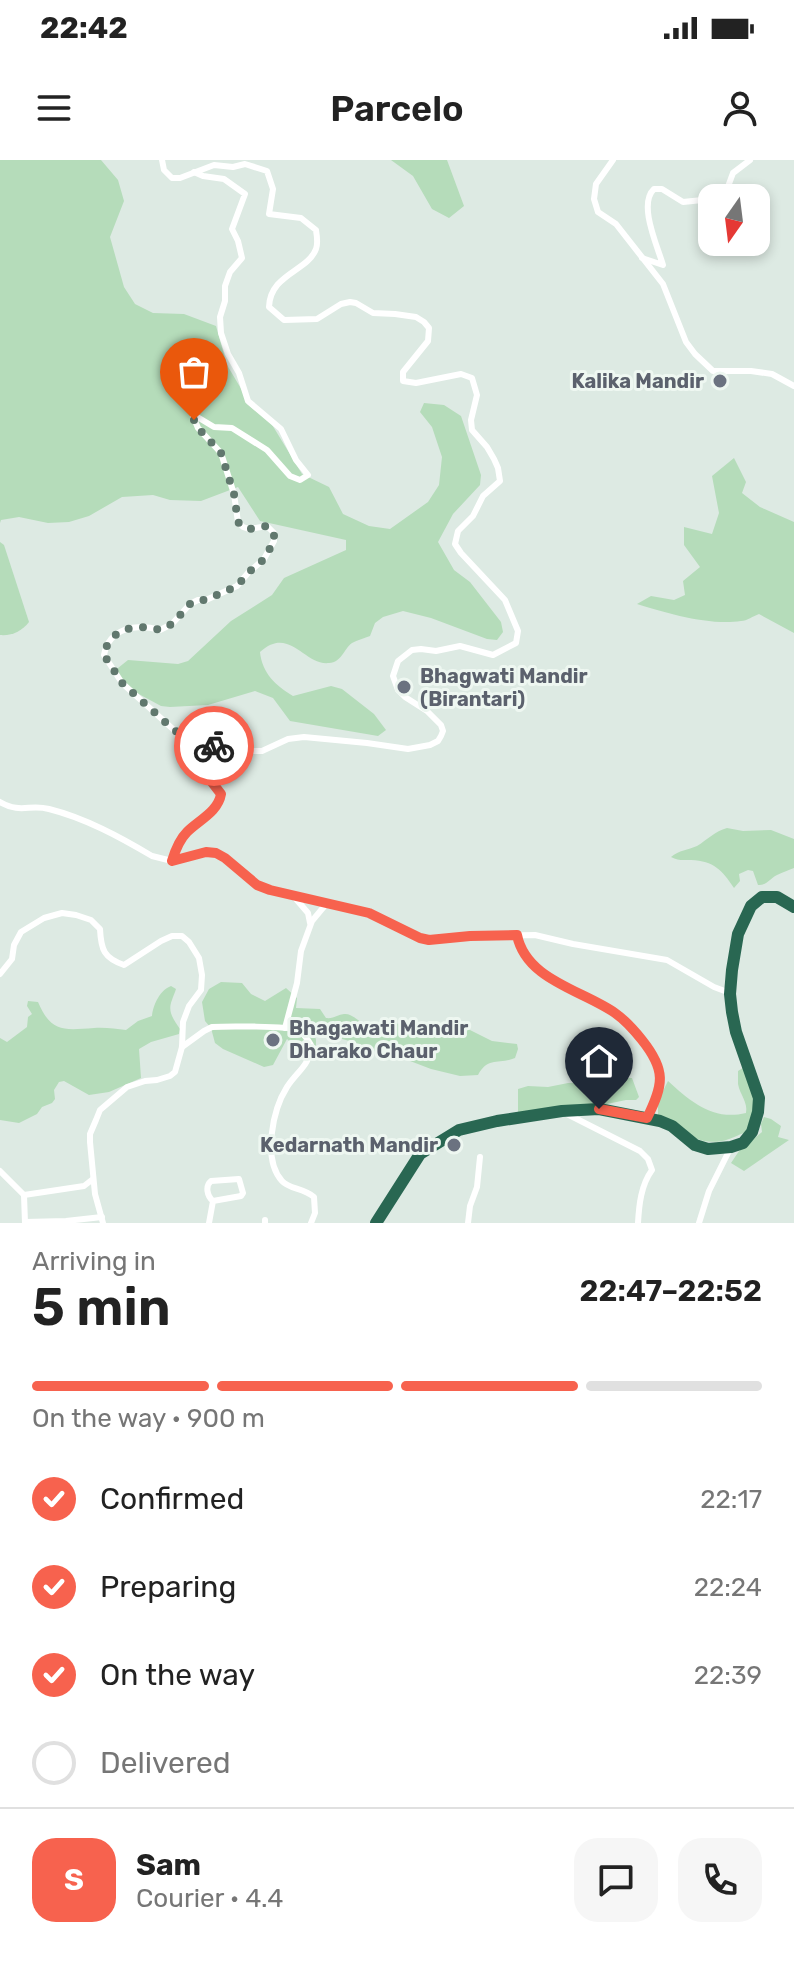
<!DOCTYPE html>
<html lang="en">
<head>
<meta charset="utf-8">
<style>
	body { margin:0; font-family:Rubik,sans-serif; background:#f6f6f6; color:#222; height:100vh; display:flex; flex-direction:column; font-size:30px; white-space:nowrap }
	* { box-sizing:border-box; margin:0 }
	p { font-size:26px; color:#767676 }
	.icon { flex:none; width:44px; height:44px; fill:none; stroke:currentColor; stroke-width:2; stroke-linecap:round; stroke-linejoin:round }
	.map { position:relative; height:1063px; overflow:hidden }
	.sheet { display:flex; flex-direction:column; background:#fff; flex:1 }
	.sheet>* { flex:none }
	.needle { width:52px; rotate:194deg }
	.controls { position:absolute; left:698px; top:24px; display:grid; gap:16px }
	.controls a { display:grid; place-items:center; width:72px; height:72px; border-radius:16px; background:#fff; box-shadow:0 4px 12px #0003; font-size:40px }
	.pin { position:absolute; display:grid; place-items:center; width:68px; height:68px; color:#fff; margin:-82px -34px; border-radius:50% 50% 50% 0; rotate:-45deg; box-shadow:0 0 8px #0007 }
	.pin .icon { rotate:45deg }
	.courier { position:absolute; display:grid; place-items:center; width:80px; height:80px; margin:-40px; border:6px solid #f7624e; border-radius:50%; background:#fff; color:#222; box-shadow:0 2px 10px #0007 }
	.head em { font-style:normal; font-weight:600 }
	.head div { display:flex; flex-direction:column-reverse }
	.head { display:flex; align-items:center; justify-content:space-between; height:136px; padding:0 32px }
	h1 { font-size:52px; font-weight:600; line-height:60px }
	.bar { display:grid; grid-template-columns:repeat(4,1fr); gap:12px 8px; align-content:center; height:96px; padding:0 32px }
	.bar i { height:10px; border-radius:6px; background:#e0e0e0 }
	.bar .on { background:#f7624e }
	.bar p { grid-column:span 4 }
	.line { display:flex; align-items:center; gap:20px; padding:0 32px; border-top:2px solid #e0e0e0 }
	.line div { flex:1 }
	.round { display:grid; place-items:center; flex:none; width:84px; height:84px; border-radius:24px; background:#f6f6f6 }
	ol { padding:0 32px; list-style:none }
	li { display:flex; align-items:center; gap:24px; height:88px }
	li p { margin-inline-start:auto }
	li .icon { padding:8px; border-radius:50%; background:#f7624e; color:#fff; stroke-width:4 }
	li:last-child { color:#767676 }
	li i { width:44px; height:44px; border:4px solid #e0e0e0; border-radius:50% }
	.status { display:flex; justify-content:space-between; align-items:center; height:56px; padding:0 40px; background:#fff; direction:ltr }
	.status svg { height:22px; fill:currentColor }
	header { display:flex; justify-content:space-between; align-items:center; height:104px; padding:0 32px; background:#fff; font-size:36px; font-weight:600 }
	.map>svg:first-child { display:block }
	.green { fill:#b5dcba }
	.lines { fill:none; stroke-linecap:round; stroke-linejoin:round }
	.street { stroke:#fff; stroke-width:6 }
	.highway { stroke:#296752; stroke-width:12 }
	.done { stroke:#61786e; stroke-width:8; stroke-dasharray:0 14.4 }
	.route { stroke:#f7624e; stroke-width:10 }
	.worship-dot { fill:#6b7280; stroke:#eef7f1; stroke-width:3 }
	.labels { text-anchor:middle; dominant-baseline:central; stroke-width:6; stroke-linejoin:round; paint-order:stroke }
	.worship-label { font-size:20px; font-weight:bold; fill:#5b616d; stroke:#eef7f1; text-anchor:end }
</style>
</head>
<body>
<div class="status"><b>22:42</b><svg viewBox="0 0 49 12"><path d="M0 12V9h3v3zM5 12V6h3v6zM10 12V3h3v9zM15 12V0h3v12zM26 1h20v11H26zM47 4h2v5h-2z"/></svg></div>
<header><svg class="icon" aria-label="menu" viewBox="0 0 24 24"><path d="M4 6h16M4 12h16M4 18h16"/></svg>Parcelo<svg class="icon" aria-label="person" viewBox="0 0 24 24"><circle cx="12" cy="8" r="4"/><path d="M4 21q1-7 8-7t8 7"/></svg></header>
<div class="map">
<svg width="794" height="1063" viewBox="0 0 794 1063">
	<rect width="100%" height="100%" fill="#ddeae3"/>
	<g class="green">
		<path d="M0,0H101L118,20L124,41L110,77L124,127L135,144L153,153L184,154L216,166L227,205L243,232L247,244L271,263L302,314L329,327L343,354L369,366L390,369L428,342L439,325L442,297L432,267L420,252L424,243L444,245L461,256L481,315L480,325L453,354L438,382L454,410L470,422L501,462L503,472L497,480L487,479L431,458L403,451L383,457L375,463L370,476C365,478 357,480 352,483C343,490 342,502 329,503C304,506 290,465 260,492C262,513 276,526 293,536L331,526L342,529L374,554L386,570L378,576L290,561L273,538L255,531L208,545L170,547L161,546L135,532L113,512L128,500L178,504L188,501L231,461L272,435L284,418L346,390V380L260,361L238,327L201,341L170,340L153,335L122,337L89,356L69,362L48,363L19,357L1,360L0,363Z"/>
		<path d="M391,0H447L464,46L449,58L432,49L413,16Z"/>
		<path d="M734,298L746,322L742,333L760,347L794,362V473L759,454C753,456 747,461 741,461C710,466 666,453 637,444L651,436L674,440L685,435L683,421L700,407L684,385V367L712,374L719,353L712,316Z"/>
		<path d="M0,382L4,385L29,462C22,471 12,476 0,475Z"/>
		<path d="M727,668L743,671L771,670L794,679V708C789,710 783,712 777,715C769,719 768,725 758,725L753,711L748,710L739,714L740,721L734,728C722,710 714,701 691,700C683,700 678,701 671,697C679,690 688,690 697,686C707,680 715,671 727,668Z"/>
		<path d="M221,822L242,823L251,834L265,841L286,828L297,838L296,848L320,849L326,858C333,859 337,855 344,854C353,853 358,863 367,864C373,865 380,863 386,863C401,863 416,867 430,871L437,864L442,863L451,867L470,870L492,881L517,884L518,889L515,898C498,905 488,896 478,915L460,916L431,909L397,896L373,891L360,884L314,871L316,880V889C302,893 297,889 287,879L273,905L264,907L223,889L215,883L211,868L205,861L202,842L209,829Z"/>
		<path d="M171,826L176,829C175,833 173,836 172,840C167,852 174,860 180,869L179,874L151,882L139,889L141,918L109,932L89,935L64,921L59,922L54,930L55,939L52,943L42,947L37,954L19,963L0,960V878L7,882L27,867L28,857L32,854L27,846L28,841L38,842C51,873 64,870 94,868C105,867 116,869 126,870L138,861L152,856C153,845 160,830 171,826Z"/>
		<path d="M746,906L757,945L746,972C738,975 729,980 722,981C697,986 677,968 658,956V941L668,921C691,942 713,961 746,953C748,942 740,935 738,924C738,920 738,916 738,911Z"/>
		<path d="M627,918H632L639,937L636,940H626L602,945L518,953V929L528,926L548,927L568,923L613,922Z"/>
		<path d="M764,957L771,959L781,966L778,977L789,980L744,1011L731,1003L739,991L762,972L761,964Z"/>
	</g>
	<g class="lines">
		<g class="street">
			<path d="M162,0L164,10L172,18H180L214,5L233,7L245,4L267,11L273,29L269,54L301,58L316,70C317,76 318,84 316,89C308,111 270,114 269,147L284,160L317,159L341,144L350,142L356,143L373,153L395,154L416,157L424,162L429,168L428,181L403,212V221L416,223L461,214L472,218L477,235L471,260L472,270L487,287L494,299L498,308L500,321L483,336L473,356L458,371L455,384L461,393L505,440L518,471L516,483L493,495L460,486L436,491L421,489L412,490L398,501L393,516L398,530L405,537L427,551L441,565L443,571L441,576L438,581L430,585L408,589L367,583L304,577L288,579L262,591H226L218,588L211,607V621L221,634C218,652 199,660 187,672C179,680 175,691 172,701"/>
			<path d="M613,0L596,24L594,39L598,52L616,64L663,124L686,182L695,194L713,211H751L772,214L794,226"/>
			<path d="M194,12L203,16L224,19L245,34L232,69L238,81L242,98L230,112L225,126V141L220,157L221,173L228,194L239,213L248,241L281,269L296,300L308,315L300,320L290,316L267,290L232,268L214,267L194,255L193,256L198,268L221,293L234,334L238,362L243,367L249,369L267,366L274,373V381L264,399L248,413L237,426L206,440H198L190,444L172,464L160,470C136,463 109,468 104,495L122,523L174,570L185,577L196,579L218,588"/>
			<path d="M715,38L726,32L733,13L750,0"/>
			<path d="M642,98L663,105C657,85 638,44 654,29H662L683,42L712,39"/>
			<path d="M0,642C21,654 29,644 49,649C85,658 120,677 152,696L172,701L206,692L216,693L225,698L257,725L270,730L369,753L420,778L429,780L470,776L535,775L573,784L667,800L714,827L730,833"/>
			<path d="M296,739L308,753L310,763"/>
			<path d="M517,775C526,820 582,830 615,853C625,860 634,870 642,879C666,910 664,924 647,958"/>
			<path d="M0,814L12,799L14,785L21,772L44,758L62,753L76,755L91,760L100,769C101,790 104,798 124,805L161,781L172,776H182L189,782L199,798L202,815L201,830L189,846L183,862L182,887L175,912L170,916L157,920L145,921L127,927L100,950L96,960L90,974V982L95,1034L103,1063"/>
			<path d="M285,868L297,823L301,791L312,761L327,743"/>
			<path d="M182,887L204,871L212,867C226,866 288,866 298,870C304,873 308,880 311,885C310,906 298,910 287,927C273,949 262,999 282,1021C289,1029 303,1028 314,1037L315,1053L311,1063"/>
			<path d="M565,953L640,991L648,999L652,1010C641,1025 639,1045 638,1063"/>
			<path d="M0,1011L24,1035L25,1063"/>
			<path d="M24,1035L84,1026L93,1019"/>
			<path d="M265,1060V1063"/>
			<path d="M25,1062L66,1061L102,1057"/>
			<path d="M209,1063L213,1041C207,1036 205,1026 211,1021L239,1019L243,1033L241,1036L213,1041"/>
			<path d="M468,1063L470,1046L477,1027L480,997"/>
			<path d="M699,1063L709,1031L730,989"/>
		</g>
		<path class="highway" d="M376,1063L420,994L459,970L497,961L562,951L599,949L660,961L672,966L695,985L708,989L731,987L743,983L752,972L758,952L759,938L736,872L732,852L730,834L732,810L738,774L751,746L762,737H777L794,747"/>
	</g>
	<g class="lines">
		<path class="done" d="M194,260L198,268L221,293L234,334L238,362L243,367L249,369L267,366L274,373V381L264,399L248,413L237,426L206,440H198L190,444L172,464L160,470C137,463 109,468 104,495L122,523L174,570L185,577L196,579L214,586"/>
		<path class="route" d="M214,586L218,588L211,607V621L221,634C218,652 199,660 187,672C179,680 175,691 172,701L206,692L216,693L225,698L257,725L270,730L369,753L420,778L429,780L470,776L517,775C526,820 582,830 615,853C625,860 634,870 642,880C666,910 664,924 647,958L599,949"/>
	</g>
	<g class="worship-dot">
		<circle cx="720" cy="221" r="8"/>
		<circle cx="404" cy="527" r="8"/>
		<circle cx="273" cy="880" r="8"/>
		<circle cx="454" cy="985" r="8"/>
	</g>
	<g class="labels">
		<g class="worship-label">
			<text x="704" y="221">Kalika Mandir</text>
			<text x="420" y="516" text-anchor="start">Bhagwati Mandir<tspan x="420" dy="23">(Birantari)</tspan></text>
			<text x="289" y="868" text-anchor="start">Bhagawati Mandir<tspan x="289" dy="23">Dharako Chaur</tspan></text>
			<text x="438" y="985">Kedarnath Mandir</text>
		</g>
	</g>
</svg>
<div class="controls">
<a><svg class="needle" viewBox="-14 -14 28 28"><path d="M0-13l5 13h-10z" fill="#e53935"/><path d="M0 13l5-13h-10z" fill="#767676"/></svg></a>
</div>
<div class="pin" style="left:194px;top:260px;background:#ea580c"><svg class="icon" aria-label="bag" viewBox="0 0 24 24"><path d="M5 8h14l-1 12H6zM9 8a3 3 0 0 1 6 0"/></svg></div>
<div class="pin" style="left:599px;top:949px;background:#1f2937"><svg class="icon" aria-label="home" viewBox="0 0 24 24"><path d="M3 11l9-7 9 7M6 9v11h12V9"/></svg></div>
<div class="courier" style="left:214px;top:586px"><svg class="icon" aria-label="bike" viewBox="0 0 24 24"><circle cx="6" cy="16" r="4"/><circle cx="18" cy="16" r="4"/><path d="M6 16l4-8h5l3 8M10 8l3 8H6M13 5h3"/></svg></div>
</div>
<section class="sheet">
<div class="head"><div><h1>5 min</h1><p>Arriving in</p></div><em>22:47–22:52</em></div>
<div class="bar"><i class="on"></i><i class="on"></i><i class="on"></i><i></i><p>On the way · 900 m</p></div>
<ol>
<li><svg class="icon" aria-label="check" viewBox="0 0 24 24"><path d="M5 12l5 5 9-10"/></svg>Confirmed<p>22:17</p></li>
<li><svg class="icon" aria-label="check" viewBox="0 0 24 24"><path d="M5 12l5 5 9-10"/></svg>Preparing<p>22:24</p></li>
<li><svg class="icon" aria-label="check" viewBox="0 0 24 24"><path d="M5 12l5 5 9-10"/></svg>On the way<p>22:39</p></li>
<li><i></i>Delivered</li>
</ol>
<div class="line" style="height:144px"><b class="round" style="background:#f7624e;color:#fff">S</b><div><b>Sam</b><p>Courier · 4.4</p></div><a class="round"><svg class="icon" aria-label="chat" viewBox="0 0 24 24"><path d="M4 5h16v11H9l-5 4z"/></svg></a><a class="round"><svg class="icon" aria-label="phone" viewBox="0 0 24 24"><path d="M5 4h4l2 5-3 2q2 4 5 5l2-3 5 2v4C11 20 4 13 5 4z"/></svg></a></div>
</section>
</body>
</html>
